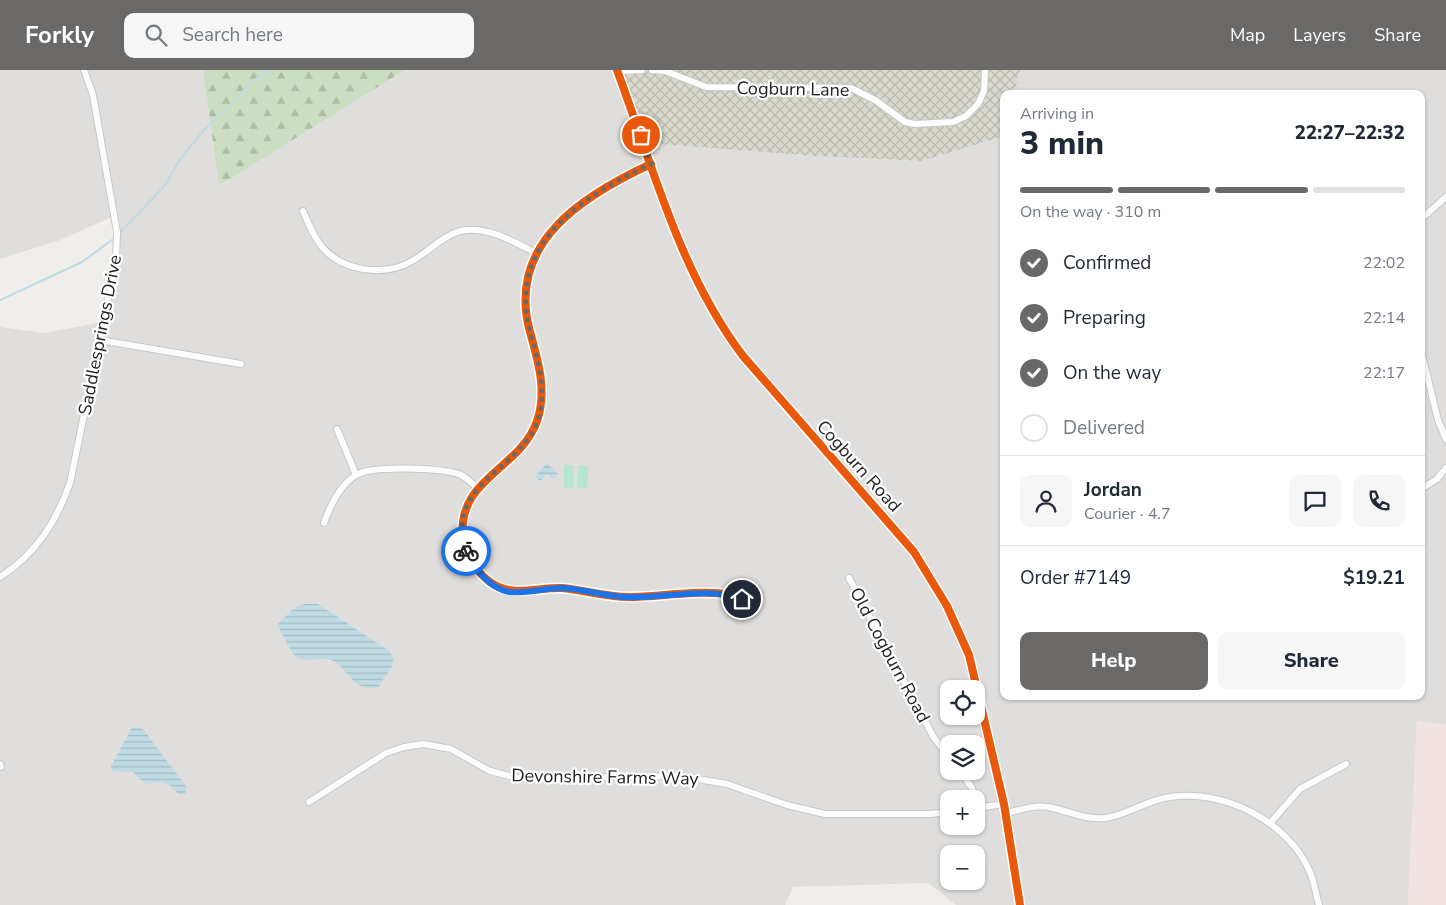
<!DOCTYPE html>
<html lang="en">
<head>
<meta charset="utf-8">
<style>
	body { margin:0; font-family:"Nunito Sans",sans-serif; background:#f6f6f7; color:#1f2937; height:100vh; display:flex; flex-direction:column; font-size:19px; white-space:nowrap }
	* { box-sizing:border-box; margin:0 }
	p { font-size:16px; color:#747a83 }
	.icon { flex:none; width:28px; height:28px; fill:none; stroke:currentColor; stroke-width:2; stroke-linecap:round; stroke-linejoin:round }
	.map { position:relative; flex:1; overflow:hidden }
	.details { position:absolute; left:1000px; top:20px; width:425px; height:610px; display:flex; flex-direction:column; background:#fff; border-radius:10px; box-shadow:0 1px 4px #0004 }
	.details>* { flex:none }
	.buttons { position:absolute; left:940px; top:610px; display:grid; gap:10px }
	.buttons a { display:grid; place-items:center; width:45px; height:45px; border-radius:10px; background:#fff; box-shadow:0 1px 4px #0004; font-size:25px }
	.pin { position:absolute; display:grid; place-items:center; width:42px; height:42px; color:#fff; margin:-21px; border:2px solid #fff; border-radius:50%; box-shadow:0 1px 5px #0007 }
	.courier { position:absolute; display:grid; place-items:center; width:50px; height:50px; margin:-25px; border:4px solid #1a73e8; border-radius:50%; background:#fff; color:#222; box-shadow:0 1px 6px #0007 }
	.overview em { font-style:normal; font-weight:800 }
	.overview div { display:flex; flex-direction:column-reverse }
	.overview { display:flex; align-items:center; justify-content:space-between; height:85px; padding:0 20px }
	h1 { font-size:32px; font-weight:800; line-height:38px }
	.bar { display:grid; grid-template-columns:repeat(4,1fr); gap:8px 5px; align-content:center; height:60px; padding:0 20px }
	.bar i { height:6px; border-radius:4px; background:#e0e1e3 }
	.bar .active { background:#6a6968 }
	.bar p { grid-column:span 4 }
	.line { display:flex; align-items:center; gap:12px; padding:0 20px; border-top:1px solid #e0e1e3 }
	.line div { flex:1 }
	.round { display:grid; place-items:center; flex:none; width:52px; height:52px; border-radius:10px; background:#f6f6f7 }
	ol { padding:0 20px; list-style:none }
	li { display:flex; align-items:center; gap:15px; height:55px }
	li p { margin-inline-start:auto }
	li .icon { padding:5px; border-radius:50%; background:#6a6968; color:#fff; stroke-width:4 }
	li:last-child { color:#747a83 }
	li i { width:28px; height:28px; border:2px solid #e0e1e3; border-radius:50% }
	.primary-button { display:flex; gap:10px; margin-top:auto; padding:10px 20px }
	.primary-button a { flex:1; height:58px; border-radius:10px; background:#6a6968; color:#fff; font-size:20px; font-weight:800; line-height:58px; text-align:center }
	.primary-button a+a { background:#f6f6f7; color:#1f2937 }
	header { display:flex; align-items:center; gap:30px; box-sizing:border-box; height:70px; padding:0 25px; background:#6a6968; color:#fff }
	header strong { font-size:24px }
	nav { display:flex; gap:28px; margin-inline-start:auto; font-size:18px }
	.search { width:350px; height:45px; background:#f6f6f7; display:flex; align-items:center; gap:12px; box-sizing:border-box; padding:0 18px; border-radius:10px; color:#747a83; font-size:19px }
	.map>svg:first-child { display:block }
	.residential { fill:#dfdedc; fill-rule:evenodd }
	.commercial { fill:#f1e3e1 }
	.construction { fill:url(#construction-cross-hatch) }
	.forest { fill:url(#forest-firs) }
	.pitch { fill:#b7e6d2 }
	.water { fill:url(#water-rules) }
	.lines { fill:none; stroke-linecap:round; stroke-linejoin:round }
	.stream { stroke:#bfdbe3; stroke-width:2 }
	.minor-casing { stroke:#c9c8c7; stroke-width:8 }
	.tertiary-casing { stroke:#c9c8c7; stroke-width:9 }
	.minor { stroke:#fdfcfc; stroke-width:6 }
	.tertiary { stroke:#fdfcfc; stroke-width:8 }
	.cycleway-casing { stroke:#fff; stroke-width:11 }
	.cycleway { stroke:#e8590c; stroke-width:8 }
	.done { stroke:#6a6968; stroke-width:5; stroke-dasharray:0 9 }
	.route { stroke:#1a73e8; stroke-width:6 }
	.labels { text-anchor:middle; dominant-baseline:central; stroke-width:4.5; stroke-linejoin:round; paint-order:stroke }
	.street-label { font-size:18px; fill:#222; stroke:#fff }
</style>
</head>
<body>
<header>
<strong>Forkly</strong>
<div class="search"><svg class="icon" aria-label="search" viewBox="0 0 24 24"><circle cx="10" cy="10" r="6"/><path d="M15 15l6 6"/></svg>Search here</div>
<nav><a>Map</a><a>Layers</a><a>Share</a></nav>
</header>
<div class="map">
<svg width="1446" height="835" viewBox="0 0 1446 835">
	<defs>
		<pattern id="construction-cross-hatch" width="8" height="8" patternUnits="userSpaceOnUse" patternTransform="scale(1.25)"><rect width="8" height="8" fill="#d9d9cd"/><path d="M0 0l8 8M0 8l8-8" fill="none" stroke="#babab0"/></pattern>
		<pattern id="forest-firs" width="22" height="20" patternUnits="userSpaceOnUse" patternTransform="scale(1.25)"><rect width="22" height="20" fill="#cbdec1"/><path d="M5 1l3.5 6h-7zM16 11l3.5 6h-7z" fill="#aebea6"/></pattern>
		<pattern id="water-rules" width="6" height="5" patternUnits="userSpaceOnUse" patternTransform="scale(1.25)"><rect width="6" height="5" fill="#bfdbe3"/><path d="M0 2.5h6" fill="none" stroke="#a4bcc2"/></pattern>
	</defs>
	<rect width="100%" height="100%" fill="#f0eeeb"/>
	<path class="residential" d="M0,0H203L219,116L405,0H620L644,73L815,86L922,91L1004,66V626H1421V24H1014L1020,0H1446V655L1417,651L1408,835H956L928,813L793,817L785,835H0V257L45,263L103,252L121,180L114,146L60,170L0,189ZM949,619H976V646H949ZM949,674H976V701H949ZM949,729H976V756H949ZM949,784H976V811H949Z"/>
	<path class="commercial" d="M1417,651L1446,655V835H1408Z"/>
	<path class="construction" d="M620,0H1020L1014,24H1004V66L922,91L815,86L644,73Z"/>
	<path class="forest" d="M203,0H405L219,116Z"/>
	<g class="pitch">
		<rect x="564" y="395" width="10" height="23"/>
		<path d="M578,395L588,396L587,418H577Z"/>
	</g>
	<g class="water">
		<path d="M547,393L558,404L553,409L547,404L540,411L535,406Z"/>
		<path d="M305,534H318L388,580C401,594 385,603 379,617C351,623 350,598 331,590C321,586 306,593 296,587C293,585 278,558 278,554L295,537Z"/>
		<path d="M134,657L143,659L183,712L187,718L185,724H178C166,709 161,712 145,714L133,702L112,701L111,696L131,659Z"/>
	</g>
	<g class="lines">
		<g class="stream">
			<path d="M119,164L166,114L180,89L204,60L232,34L251,12L271,0"/>
			<path d="M0,230L82,192L116,167"/>
		</g>
		<g class="minor-casing">
			<g id="minor">
				<path d="M652,0L665,1L706,17L851,18L875,30L905,52L915,54L953,52L966,46L978,34L984,21L985,0"/>
				<path d="M620,1L642,0"/>
				<path d="M651,94C584,125 508,172 529,258C537,288 548,320 537,351C520,400 456,408 463,469C465,486 477,502 490,512C511,528 537,517 562,518C584,520 606,527 628,527C660,527 700,519 731,525C738,527 746,531 753,533"/>
				<path d="M303,141C309,154 313,167 323,178C344,202 386,207 414,190C430,180 447,162 466,160C492,158 516,173 538,184"/>
				<path d="M1421,149L1446,127"/>
				<path d="M100,270L241,294"/>
				<path d="M1421,281L1438,350L1446,369"/>
				<path d="M337,359L356,405"/>
				<path d="M1421,419L1437,409L1446,398"/>
				<path d="M324,453C330,436 340,415 356,405C372,395 440,398 459,404C466,407 472,413 477,418"/>
				<path d="M0,507C36,484 56,452 70,413L116,189L117,162L93,25L84,0"/>
				<path d="M849,508L934,668L949,687"/>
				<path d="M0,694L1,697"/>
				<path d="M960,701L972,718L975,729"/>
				<path d="M309,732L386,683L404,677L423,674L451,679L490,701L517,708L680,706L727,714L787,735L825,744H930L949,742"/>
				<path d="M976,738L1004,734"/>
				<path d="M1005,744C1021,739 1037,734 1053,738C1071,742 1086,750 1105,748C1127,745 1147,730 1170,727C1224,719 1288,751 1310,802C1314,812 1316,824 1319,835"/>
				<path d="M1271,752L1300,719L1346,694"/>
			</g>
		</g>
		<g class="tertiary-casing">
			<path id="tertiary" d="M617,0C653,97 680,203 743,286L914,482L947,536L969,585L1004,734L1020,835"/>
		</g>
		<use href="#minor" class="minor"/>
		<use href="#tertiary" class="tertiary"/>
		<g class="cycleway-casing">
			<g id="cycleway">
				<path d="M617,0C653,97 680,203 743,286L914,482L947,536L969,585L1004,734L1020,835"/>
				<path d="M651,94C584,125 508,172 529,258C537,288 548,320 537,351C520,400 456,408 463,469C465,486 477,502 490,512C511,528 537,517 562,518C584,520 606,527 628,527C660,527 700,519 731,525C738,527 746,531 753,533"/>
			</g>
		</g>
		<use href="#cycleway" class="cycleway"/>
	</g>
	<g class="lines">
		<path class="done" d="M466,481C444,415 517,402 537,353C549,322 537,288 529,257C509,171 585,125 651,94L641,65"/>
		<path class="route" d="M466,481C474,498 489,518 509,522C525,524 545,518 562,518C583,519 604,526 625,527C663,529 706,516 742,529"/>
	</g>
	<g class="labels">
		<g class="street-label">
			<text transform="translate(793 19) rotate(1)">Cogburn Lane</text>
			<text transform="translate(100 265) rotate(-79)">Saddlesprings Drive</text>
			<text transform="translate(859 396) rotate(48)">Cogburn Road</text>
			<text transform="translate(890 585) rotate(62)">Old Cogburn Road</text>
			<text transform="translate(605 707) rotate(1)">Devonshire Farms Way</text>
		</g>
	</g>
</svg>
<div class="buttons">
<a><svg class="icon" aria-label="locate" viewBox="0 0 24 24"><circle cx="12" cy="12" r="6"/><path d="M12 2v4M12 18v4M2 12h4M18 12h4"/></svg></a>
<a><svg class="icon" aria-label="layers" viewBox="0 0 24 24"><path d="M12 4l9 5-9 5-9-5zM3 14l9 5 9-5"/></svg></a>
<a>+</a>
<a>−</a>
</div>
<div class="pin" style="left:641px;top:65px;background:#ea580c"><svg class="icon" aria-label="bag" viewBox="0 0 24 24"><path d="M5 8h14l-1 12H6zM9 8a3 3 0 0 1 6 0"/></svg></div>
<div class="pin" style="left:742px;top:529px;background:#1f2937"><svg class="icon" aria-label="home" viewBox="0 0 24 24"><path d="M3 11l9-7 9 7M6 9v11h12V9"/></svg></div>
<div class="courier" style="left:466px;top:481px"><svg class="icon" aria-label="bike" viewBox="0 0 24 24"><circle cx="6" cy="16" r="4"/><circle cx="18" cy="16" r="4"/><path d="M6 16l4-8h5l3 8M10 8l3 8H6M13 5h3"/></svg></div>
<section class="details">
<div class="overview"><div><h1>3 min</h1><p>Arriving in</p></div><em>22:27–22:32</em></div>
<div class="bar"><i class="active"></i><i class="active"></i><i class="active"></i><i></i><p>On the way · 310 m</p></div>
<ol>
<li><svg class="icon" aria-label="check" viewBox="0 0 24 24"><path d="M5 12l5 5 9-10"/></svg>Confirmed<p>22:02</p></li>
<li><svg class="icon" aria-label="check" viewBox="0 0 24 24"><path d="M5 12l5 5 9-10"/></svg>Preparing<p>22:14</p></li>
<li><svg class="icon" aria-label="check" viewBox="0 0 24 24"><path d="M5 12l5 5 9-10"/></svg>On the way<p>22:17</p></li>
<li><i></i>Delivered</li>
</ol>
<div class="line" style="height:90px"><a class="round"><svg class="icon" aria-label="person" viewBox="0 0 24 24"><circle cx="12" cy="8" r="4"/><path d="M4 21q1-7 8-7t8 7"/></svg></a><div><b>Jordan</b><p>Courier · 4.7</p></div><a class="round"><svg class="icon" aria-label="chat" viewBox="0 0 24 24"><path d="M4 5h16v11H9l-5 4z"/></svg></a><a class="round"><svg class="icon" aria-label="phone" viewBox="0 0 24 24"><path d="M5 4h4l2 5-3 2q2 4 5 5l2-3 5 2v4C11 20 4 13 5 4z"/></svg></a></div>
<div class="line" style="height:65px"><div>Order #7149</div><b>$19.21</b></div>
<div class="primary-button"><a>Help</a><a>Share</a></div>
</section>
</div>
</body>
</html>
